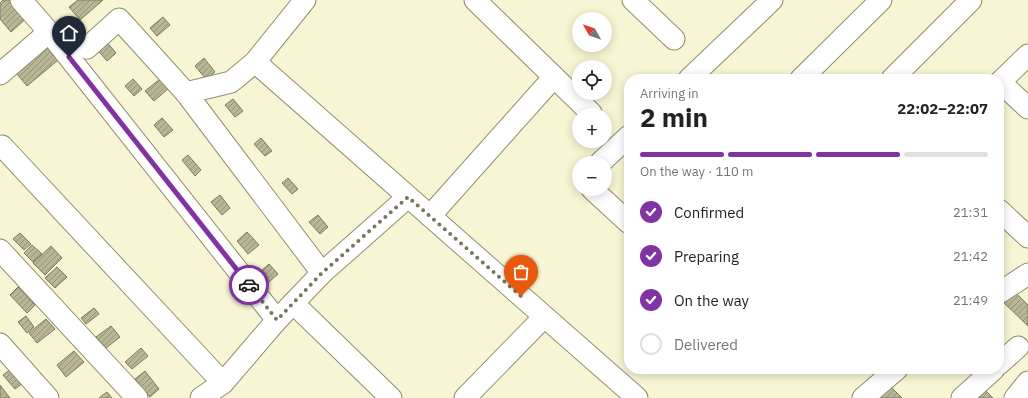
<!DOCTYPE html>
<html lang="en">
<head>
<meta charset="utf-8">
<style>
	body { margin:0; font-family:"IBM Plex Sans",sans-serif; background:#f6f6f6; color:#222; height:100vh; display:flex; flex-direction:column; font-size:15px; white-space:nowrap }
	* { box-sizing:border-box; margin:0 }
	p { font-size:13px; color:#767676 }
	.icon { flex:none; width:22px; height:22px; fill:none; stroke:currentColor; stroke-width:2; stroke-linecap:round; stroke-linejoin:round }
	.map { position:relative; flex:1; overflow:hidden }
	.drawer { position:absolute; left:624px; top:74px; width:380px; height:300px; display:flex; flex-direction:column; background:#fff; border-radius:16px; box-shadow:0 2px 10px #0003 }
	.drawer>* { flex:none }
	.needle { width:26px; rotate:310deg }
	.buttons { position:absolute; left:572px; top:12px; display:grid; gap:8px }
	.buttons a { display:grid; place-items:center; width:40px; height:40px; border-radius:50%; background:#fff; box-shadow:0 2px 10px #0003; font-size:20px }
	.pin { position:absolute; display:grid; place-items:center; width:34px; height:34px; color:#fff; margin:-41px -17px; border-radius:50% 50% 50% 0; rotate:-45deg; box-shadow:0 0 4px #0007 }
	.pin .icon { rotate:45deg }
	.courier { position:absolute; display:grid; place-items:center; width:40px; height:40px; margin:-20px; border:3px solid #8133a4; border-radius:50%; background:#fff; color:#222; box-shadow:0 1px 5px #0007 }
	.overview em { font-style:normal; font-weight:800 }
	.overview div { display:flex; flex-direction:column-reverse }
	.overview { display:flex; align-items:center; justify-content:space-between; height:68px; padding:0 16px }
	h1 { font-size:26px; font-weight:800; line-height:30px }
	.bar { display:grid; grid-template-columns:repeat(4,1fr); gap:6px 4px; align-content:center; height:48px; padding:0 16px }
	.bar i { height:5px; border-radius:3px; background:#e0e0e0 }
	.bar .selected { background:#8133a4 }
	.bar p { grid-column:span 4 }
	ol { padding:0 16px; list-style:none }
	li { display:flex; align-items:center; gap:12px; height:44px }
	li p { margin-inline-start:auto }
	li .icon { padding:4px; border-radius:50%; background:#8133a4; color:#fff; stroke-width:4 }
	li:last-child { color:#767676 }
	li i { width:22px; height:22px; border:2px solid #e0e0e0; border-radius:50% }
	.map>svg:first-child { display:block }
	.building { fill:url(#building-hatch); stroke:#7d7b5c }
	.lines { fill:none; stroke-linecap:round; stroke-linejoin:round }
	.minor-casing { stroke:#928f70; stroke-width:23 }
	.minor { stroke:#fff; stroke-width:21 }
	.done { stroke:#777661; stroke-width:4; stroke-dasharray:0 7.2 }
	.route { stroke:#8133a4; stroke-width:5 }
</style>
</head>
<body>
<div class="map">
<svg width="1028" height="398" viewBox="0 0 1028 398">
	<defs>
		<pattern id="building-hatch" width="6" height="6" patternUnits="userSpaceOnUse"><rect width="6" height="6" fill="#b8b695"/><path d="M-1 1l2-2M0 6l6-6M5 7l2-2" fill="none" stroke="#969579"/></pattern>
	</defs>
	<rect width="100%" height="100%" fill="#f7f5d3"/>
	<g class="building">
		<path d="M3,0H13L28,17L11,32L0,19V3Z"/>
		<path d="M78,0H103L80,20L69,7Z"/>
		<path d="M163,17L170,25L157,36L150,28Z"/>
		<path d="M48,38L63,56L27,86L12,68Z"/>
		<path d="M104,39L116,53L107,61L95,47Z"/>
		<path d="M204,58L215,72L206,79L195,66Z"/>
		<path d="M133,79L142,89L134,96L125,86Z"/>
		<path d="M160,79L169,88L154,101L145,91Z"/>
		<path d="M233,99L243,111L235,117L225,105Z"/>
		<path d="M162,118L173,130L164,137L154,125Z"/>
		<path d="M261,138L272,151L265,156L254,144Z"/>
		<path d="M188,155L201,170L195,176L182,160Z"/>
		<path d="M288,178L298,189L292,194L282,183Z"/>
		<path d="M220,195L230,208L222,215L211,202Z"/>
		<path d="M318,215L328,227L320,234L309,222Z"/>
		<path d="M247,232L259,245L248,254L237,241Z"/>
		<path d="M20,233L31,244L24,250L13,239Z"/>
		<path d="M32,245L42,254L33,262L24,253Z"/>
		<path d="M51,246L62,258L45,275L33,263Z"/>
		<path d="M269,264L278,274L261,289L252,279Z"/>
		<path d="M57,267L67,277L55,288L45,278Z"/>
		<path d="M18,287L35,305L27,313L10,295Z"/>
		<path d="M1012,289L1028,305V326L1001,300Z"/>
		<path d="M94,308L99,314L86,324L81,318Z"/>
		<path d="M26,316L34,327L27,333L18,322Z"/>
		<path d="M46,319L55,329L37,343L29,333Z"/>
		<path d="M111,326L120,337L106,348L96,337Z"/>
		<path d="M141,348L148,356L132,369L125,362Z"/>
		<path d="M74,351L84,362L66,377L57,365Z"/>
		<path d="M11,369L23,383L15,389L3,375Z"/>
		<path d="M145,371L159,389L150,397L135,379Z"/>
		<path d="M885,381L902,398H876Z"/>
		<path d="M0,385L10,398H0Z"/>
		<path d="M986,391L993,398H979Z"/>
		<path d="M107,392L112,398H99Z"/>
	</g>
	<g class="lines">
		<g class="minor-casing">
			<g id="minor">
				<path d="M21,0L49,32L277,320"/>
				<path d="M475,0L591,113"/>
				<path d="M633,0L674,39"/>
				<path d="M255,62L637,398"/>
				<path d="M0,74L49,32L87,48L119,19L186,93L231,82L255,62L305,0"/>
				<path d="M689,79L772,0"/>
				<path d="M801,79L881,0"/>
				<path d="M892,79L971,0"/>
				<path d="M1000,82L1028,108"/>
				<path d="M999,83L1028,55"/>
				<path d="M186,93L322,273"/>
				<path d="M2,146L223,383"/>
				<path d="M600,163L629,136"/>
				<path d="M592,189L629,223"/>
				<path d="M999,210L1028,237"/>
				<path d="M430,216L554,77"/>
				<path d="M0,250L137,398"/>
				<path d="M999,293L1028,274"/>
				<path d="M293,303L391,398"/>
				<path d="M0,344L48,398"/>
				<path d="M999,364L1018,347"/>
				<path d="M201,398L223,383L277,320L322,273L408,197"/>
				<path d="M465,398L544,317"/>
				<path d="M863,398L897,369"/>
				<path d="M962,398L994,369"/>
				<path d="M1015,398L1028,382"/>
			</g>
		</g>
		<use href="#minor" class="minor"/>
	</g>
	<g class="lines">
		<path class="done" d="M249,285L277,320L322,273L408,197L521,296"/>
		<path class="route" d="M69,57L249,285"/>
	</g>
</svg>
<div class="buttons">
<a><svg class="needle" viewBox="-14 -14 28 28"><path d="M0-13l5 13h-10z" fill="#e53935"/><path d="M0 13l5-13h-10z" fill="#767676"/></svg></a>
<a><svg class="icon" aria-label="locate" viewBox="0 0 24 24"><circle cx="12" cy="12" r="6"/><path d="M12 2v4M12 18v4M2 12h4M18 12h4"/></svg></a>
<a>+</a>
<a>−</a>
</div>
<div class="pin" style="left:521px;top:296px;background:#ea580c"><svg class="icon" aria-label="bag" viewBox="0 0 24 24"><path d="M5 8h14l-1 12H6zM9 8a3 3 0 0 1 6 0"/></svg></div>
<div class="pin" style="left:69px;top:57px;background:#1f2937"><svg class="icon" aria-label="home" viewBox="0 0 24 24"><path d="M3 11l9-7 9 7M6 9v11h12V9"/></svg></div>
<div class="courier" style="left:249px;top:285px"><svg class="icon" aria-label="car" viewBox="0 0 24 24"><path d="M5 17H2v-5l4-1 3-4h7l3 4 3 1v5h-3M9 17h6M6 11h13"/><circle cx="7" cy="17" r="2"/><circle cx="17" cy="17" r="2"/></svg></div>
<section class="drawer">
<div class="overview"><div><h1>2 min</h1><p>Arriving in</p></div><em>22:02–22:07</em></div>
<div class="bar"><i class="selected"></i><i class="selected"></i><i class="selected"></i><i></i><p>On the way · 110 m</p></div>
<ol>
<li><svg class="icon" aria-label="check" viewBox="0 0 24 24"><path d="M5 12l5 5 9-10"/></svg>Confirmed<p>21:31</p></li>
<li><svg class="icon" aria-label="check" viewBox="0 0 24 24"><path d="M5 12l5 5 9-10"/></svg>Preparing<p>21:42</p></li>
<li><svg class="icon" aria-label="check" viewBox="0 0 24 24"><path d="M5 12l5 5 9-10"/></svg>On the way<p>21:49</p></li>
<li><i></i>Delivered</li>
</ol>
</section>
</div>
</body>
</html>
